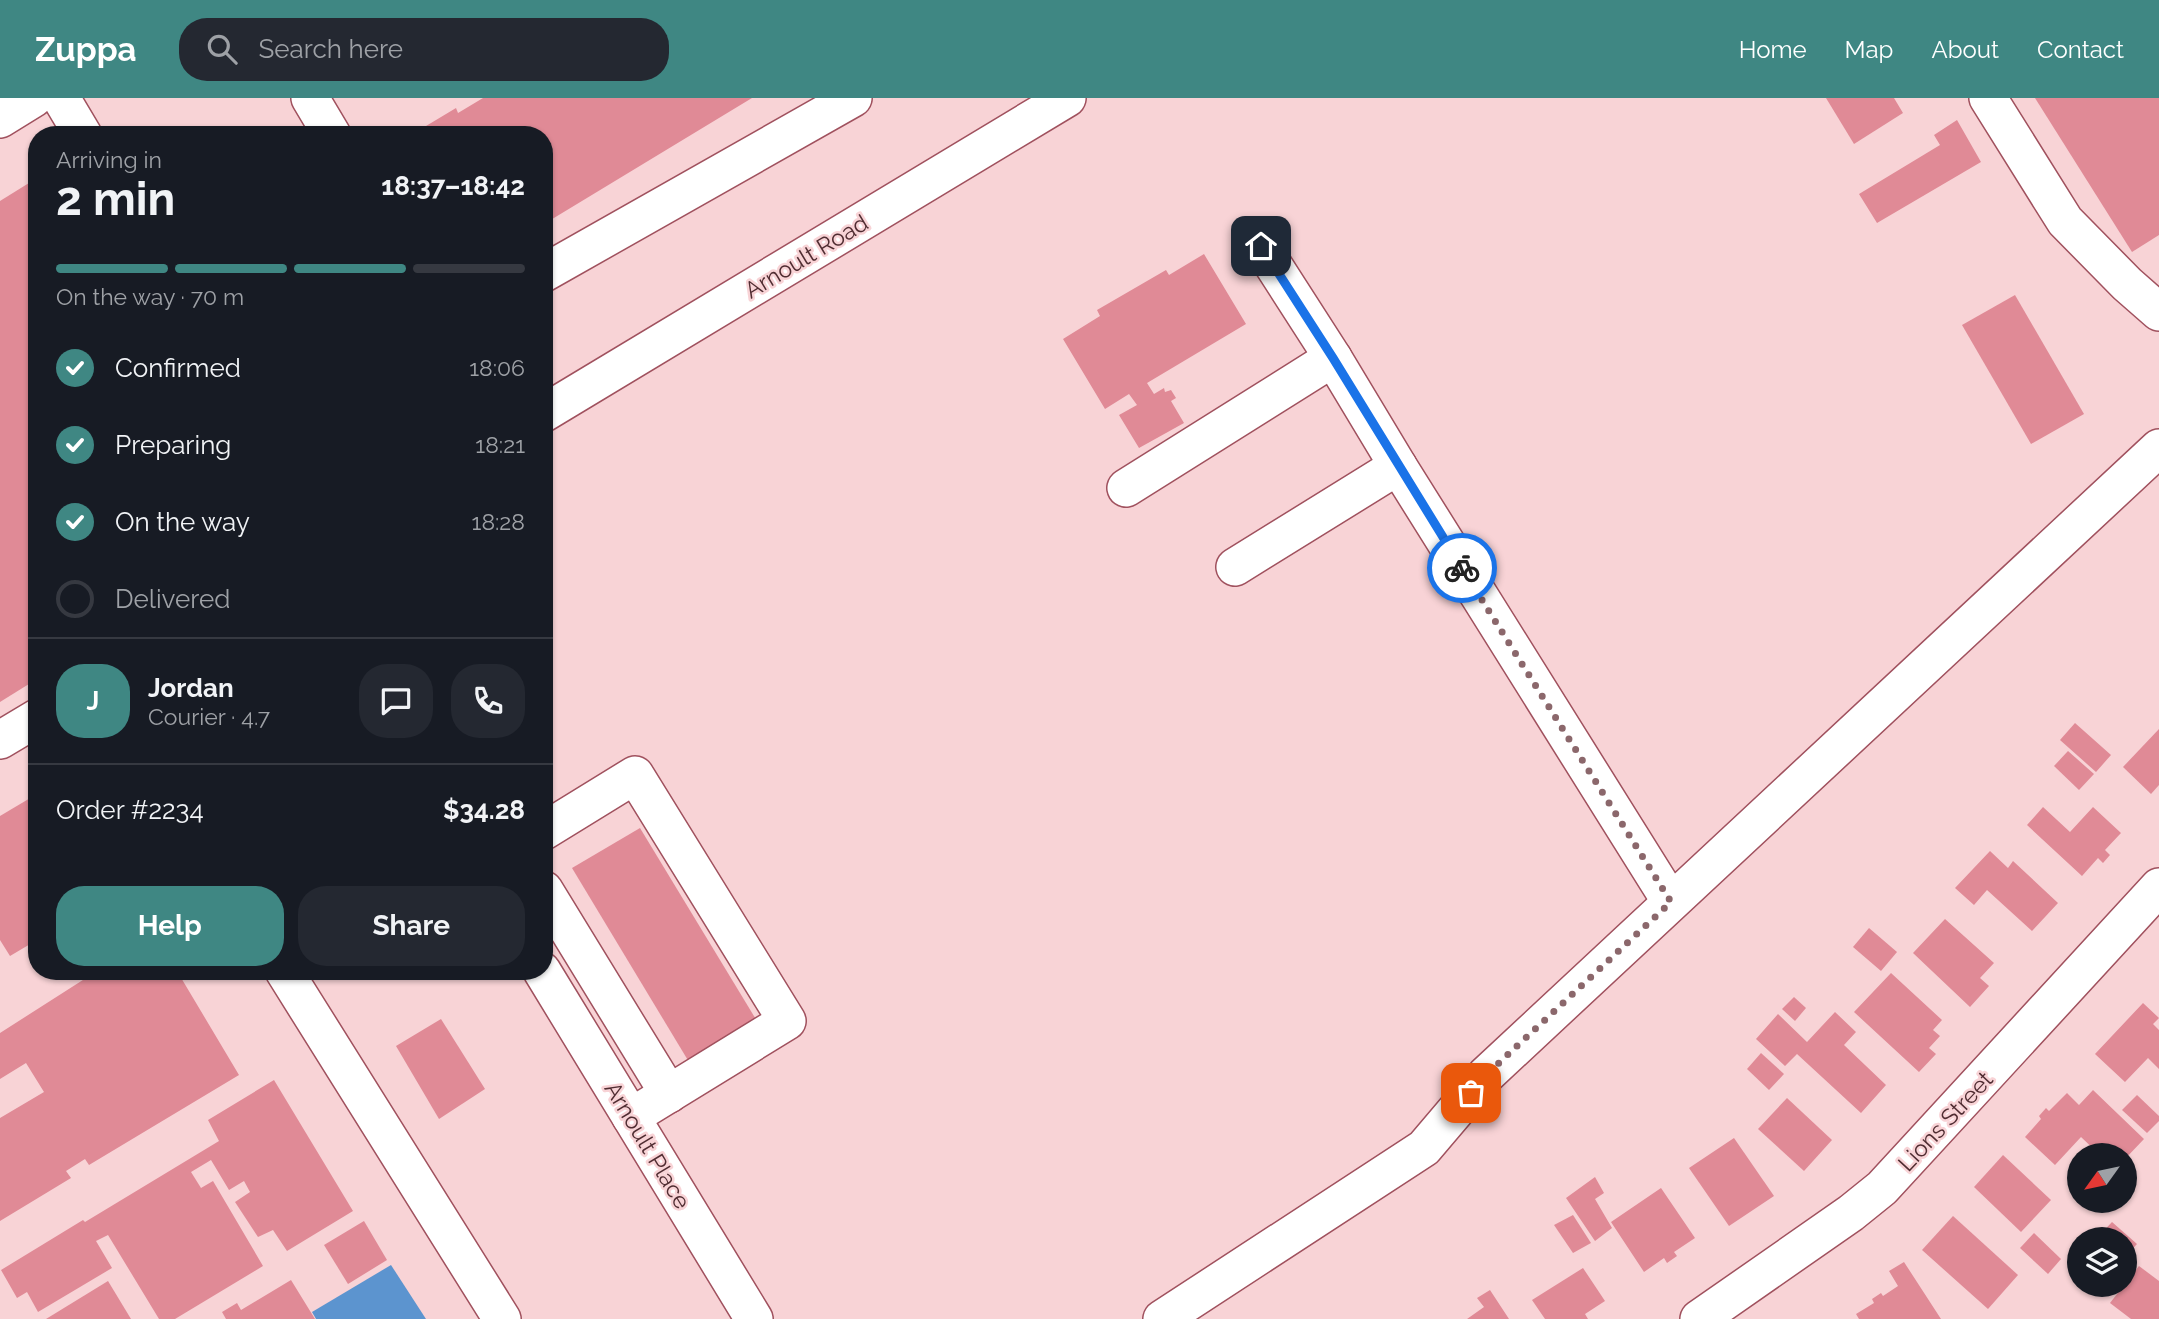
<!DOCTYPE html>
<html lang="en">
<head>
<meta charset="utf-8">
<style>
	body { margin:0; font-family:Raleway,sans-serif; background:#242831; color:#f1f3f6; height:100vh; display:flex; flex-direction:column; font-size:26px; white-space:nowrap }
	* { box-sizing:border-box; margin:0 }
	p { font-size:23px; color:#9ea1a6 }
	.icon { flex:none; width:38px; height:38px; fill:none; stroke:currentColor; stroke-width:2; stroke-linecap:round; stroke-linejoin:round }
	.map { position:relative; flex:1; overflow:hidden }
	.sheet { position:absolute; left:28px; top:28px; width:525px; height:854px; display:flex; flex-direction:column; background:#171b24; border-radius:28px; box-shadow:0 2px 5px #0004 }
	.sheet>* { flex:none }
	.needle { width:46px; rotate:237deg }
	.controls { position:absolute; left:2067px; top:1045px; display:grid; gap:14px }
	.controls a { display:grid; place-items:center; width:70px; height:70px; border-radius:50%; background:#171b24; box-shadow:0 2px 5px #0004; font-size:35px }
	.pin { position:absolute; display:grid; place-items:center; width:60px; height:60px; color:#fff; margin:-30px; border-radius:14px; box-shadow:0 4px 10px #0006 }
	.courier { position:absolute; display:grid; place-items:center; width:70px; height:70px; margin:-35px; border:5px solid #1a73e8; border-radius:50%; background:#fff; color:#222; box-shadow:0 2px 9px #0007 }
	.headline em { font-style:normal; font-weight:700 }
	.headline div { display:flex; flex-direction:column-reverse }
	.headline { display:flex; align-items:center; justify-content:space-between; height:119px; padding:0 28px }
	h1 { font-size:46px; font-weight:700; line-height:52px }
	.bar { display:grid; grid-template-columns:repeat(4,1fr); gap:10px 7px; align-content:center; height:84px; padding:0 28px }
	.bar i { height:9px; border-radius:5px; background:#363941 }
	.bar .on { background:#3f8783 }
	.bar p { grid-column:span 4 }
	.line { display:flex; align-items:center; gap:18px; padding:0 28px; border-top:2px solid #363941 }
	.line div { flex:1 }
	.round { display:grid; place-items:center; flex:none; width:74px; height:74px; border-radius:28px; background:#242831 }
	ol { padding:0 28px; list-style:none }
	li { display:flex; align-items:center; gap:21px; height:77px }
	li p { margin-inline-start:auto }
	li .icon { padding:7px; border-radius:50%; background:#3f8783; color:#fff; stroke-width:4 }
	li:last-child { color:#9ea1a6 }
	li i { width:38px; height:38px; border:4px solid #363941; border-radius:50% }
	.action { display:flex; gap:14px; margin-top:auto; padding:14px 28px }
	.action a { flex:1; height:80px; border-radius:28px; background:#3f8783; color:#fff; font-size:28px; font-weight:700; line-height:80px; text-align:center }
	.action a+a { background:#242831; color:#f1f3f6 }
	header { display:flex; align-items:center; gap:42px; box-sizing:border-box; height:98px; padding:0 35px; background:#3f8783; color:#fff }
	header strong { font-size:33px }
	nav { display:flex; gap:38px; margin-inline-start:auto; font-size:24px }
	.search { width:490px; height:63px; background:#242831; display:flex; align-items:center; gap:18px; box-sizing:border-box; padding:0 24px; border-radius:28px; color:#9ea1a6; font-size:26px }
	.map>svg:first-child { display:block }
	.water { fill:#5c94cf }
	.building { fill:#e08a96 }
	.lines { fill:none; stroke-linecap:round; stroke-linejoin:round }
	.minor-casing { stroke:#a0515e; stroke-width:40 }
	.minor { stroke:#fff; stroke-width:37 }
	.done { stroke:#8b676b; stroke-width:7; stroke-dasharray:0 12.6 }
	.route { stroke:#1a73e8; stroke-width:9 }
	.labels { text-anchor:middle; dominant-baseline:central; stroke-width:5; stroke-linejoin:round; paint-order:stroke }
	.street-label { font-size:23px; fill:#502d32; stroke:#f8d3d6 }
</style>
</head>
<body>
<header>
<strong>Zuppa</strong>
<div class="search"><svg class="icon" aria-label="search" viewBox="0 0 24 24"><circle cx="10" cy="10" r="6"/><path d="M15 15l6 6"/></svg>Search here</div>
<nav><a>Home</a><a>Map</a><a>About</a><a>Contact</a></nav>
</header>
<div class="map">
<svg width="2159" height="1221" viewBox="0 0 2159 1221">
	<rect width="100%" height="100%" fill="#f8d3d6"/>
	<path class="water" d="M391,1167L426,1221H316L312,1214Z"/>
	<g class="building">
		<path d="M483,0H752L544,126V37H411L456,10L458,15Z"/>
		<path d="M1826,0H1894L1903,15L1854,46Z"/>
		<path d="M2035,0H2159V137L2132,154Z"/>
		<path d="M1957,22L1981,64L1877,125L1859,96L1940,47L1934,37Z"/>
		<path d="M37,80V581L0,604V103Z"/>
		<path d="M1204,156L1246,226L1147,285L1154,296L1164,290L1165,294L1171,292L1176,300L1171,303L1184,325L1139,350L1119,317L1137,307L1129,296L1105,311L1063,241L1100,218L1097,212L1166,172L1169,177Z"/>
		<path d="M2015,197L2084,316L2031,346L1962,227Z"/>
		<path d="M2075,625L2111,657L2096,674L2060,642Z"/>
		<path d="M2159,631V687L2151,696L2123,669Z"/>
		<path d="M2068,653L2094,676L2079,692L2054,668Z"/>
		<path d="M37,696V842L10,858L0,842V718Z"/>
		<path d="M2043,709L2070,734L2093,709L2121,735L2105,752L2110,757L2103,765L2098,760L2082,778L2027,727Z"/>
		<path d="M640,730L760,928L692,969L572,770Z"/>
		<path d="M1990,753L2008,770L2013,763L2058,805L2032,833L1987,792L1974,807L1955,790Z"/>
		<path d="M1945,821L1994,865L1980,880L1989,888L1970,909L1913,855Z"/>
		<path d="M1869,830L1897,854L1881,873L1853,849Z"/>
		<path d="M97,873H177L239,977L89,1067L85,1061L66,1073L71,1080L0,1123V1020L44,994L26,965L0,981V935Z"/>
		<path d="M1891,875L1942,922L1933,932L1940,938L1929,950L1936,956L1919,974L1854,914Z"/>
		<path d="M1794,899L1806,910L1795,923L1782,911Z"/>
		<path d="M2143,905L2159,920L2153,926L2159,932V971L2148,960L2125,984L2095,956Z"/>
		<path d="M1835,914L1856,934L1844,947L1886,987L1861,1015L1797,956L1785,968L1756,941L1778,916L1807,944Z"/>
		<path d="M441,921L485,991L439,1021L396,948Z"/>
		<path d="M1761,955L1784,976L1769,992L1747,971Z"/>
		<path d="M274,982L353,1113L287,1153L273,1132L258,1139L235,1104L250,1094L244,1083L229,1092L211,1062L191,1074L201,1090L213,1083L263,1168L175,1221H159L108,1137L96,1143L112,1170L38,1214L27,1194L17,1200L1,1172L83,1122L85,1124L219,1043L208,1022Z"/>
		<path d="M2093,992L2144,1041L2124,1062V1057H2100L2081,1039L2055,1067L2025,1039L2041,1021L2039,1018L2046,1010L2049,1013L2067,995L2079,1007Z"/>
		<path d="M2137,997L2159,1018V1023L2147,1035L2122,1012Z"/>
		<path d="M1787,1000L1832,1042L1804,1073L1758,1031Z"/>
		<path d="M1734,1040L1774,1098L1729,1128L1689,1070Z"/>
		<path d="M2003,1057L2051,1102L2021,1134L1974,1089Z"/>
		<path d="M1595,1079L1604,1095L1595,1101L1612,1130L1595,1143L1566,1100Z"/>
		<path d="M1661,1090L1695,1140L1674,1154L1677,1158L1667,1165L1664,1160L1644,1174L1611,1124Z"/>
		<path d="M1573,1117L1591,1145L1573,1155L1554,1127Z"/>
		<path d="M1953,1118L2018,1177L1988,1211L1922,1152Z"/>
		<path d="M364,1123L387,1162L348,1186L324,1147Z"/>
		<path d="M2112,1124L2137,1146L2124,1160V1141H2096Z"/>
		<path d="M2034,1135L2061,1161L2048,1176L2020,1150Z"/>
		<path d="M1904,1164L1941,1221H1859L1856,1216L1874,1205L1872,1201L1881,1195L1883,1198L1898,1188L1889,1173Z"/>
		<path d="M2139,1168L2159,1183V1221H2131L2110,1205Z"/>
		<path d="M1583,1170L1605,1203L1585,1216L1588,1221H1545L1532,1202Z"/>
		<path d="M291,1182L315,1221H226L222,1214L237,1205L241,1212Z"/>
		<path d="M108,1183L131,1221H46Z"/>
		<path d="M1490,1192L1509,1221H1467L1484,1209L1477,1200Z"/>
	</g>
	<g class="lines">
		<g class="minor-casing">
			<g id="minor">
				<path d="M61,0L83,37"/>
				<path d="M310,0L332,37"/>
				<path d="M1988,0L2065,123L2127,186L2159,214"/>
				<path d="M0,21L34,0"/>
				<path d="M1261,148L1333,260"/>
				<path d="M544,175L853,0"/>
				<path d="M544,315L1067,0"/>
				<path d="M1126,390L1333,260L1398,368"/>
				<path d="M1235,469L1398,368L1671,804"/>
				<path d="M0,642L37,620"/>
				<path d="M544,733L635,677L787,923L631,1019"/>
				<path d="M544,792L669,996"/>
				<path d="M284,873L502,1221"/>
				<path d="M542,873L754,1221"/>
				<path d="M1162,1221L1424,1050L1486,977L2159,350"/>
				<path d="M1699,1221L1851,1115L1882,1090L2159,789"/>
			</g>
		</g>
		<use href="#minor" class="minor"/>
	</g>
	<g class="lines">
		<path class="done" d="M1462,470L1671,804L1486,977L1471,995"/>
		<path class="route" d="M1261,148L1333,260L1462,470"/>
	</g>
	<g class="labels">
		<g class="street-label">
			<text transform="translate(806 158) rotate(-31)">Arnoult Road</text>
			<text transform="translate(1945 1023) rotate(-47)">Lions Street</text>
			<text transform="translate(648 1047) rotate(59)">Arnoult Place</text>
		</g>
	</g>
</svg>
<div class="controls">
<a><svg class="needle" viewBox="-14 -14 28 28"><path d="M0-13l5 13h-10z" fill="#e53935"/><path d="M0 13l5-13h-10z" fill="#9ea1a6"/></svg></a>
<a><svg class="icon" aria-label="layers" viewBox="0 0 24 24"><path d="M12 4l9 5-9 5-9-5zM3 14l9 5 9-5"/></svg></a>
</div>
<div class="pin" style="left:1471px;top:995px;background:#ea580c"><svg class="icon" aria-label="bag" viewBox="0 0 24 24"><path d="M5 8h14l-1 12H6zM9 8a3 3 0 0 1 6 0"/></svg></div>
<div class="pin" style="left:1261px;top:148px;background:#1f2937"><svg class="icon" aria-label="home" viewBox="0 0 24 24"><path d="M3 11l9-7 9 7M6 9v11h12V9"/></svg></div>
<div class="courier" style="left:1462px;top:470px"><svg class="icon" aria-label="bike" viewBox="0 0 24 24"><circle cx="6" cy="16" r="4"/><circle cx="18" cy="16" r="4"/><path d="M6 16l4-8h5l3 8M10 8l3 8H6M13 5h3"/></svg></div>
<section class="sheet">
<div class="headline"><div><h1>2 min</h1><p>Arriving in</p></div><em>18:37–18:42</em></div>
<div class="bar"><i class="on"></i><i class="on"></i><i class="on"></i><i></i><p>On the way · 70 m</p></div>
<ol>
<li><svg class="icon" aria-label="check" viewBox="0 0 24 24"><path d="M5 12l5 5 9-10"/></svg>Confirmed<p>18:06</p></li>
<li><svg class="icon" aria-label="check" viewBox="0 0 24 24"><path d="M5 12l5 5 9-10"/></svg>Preparing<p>18:21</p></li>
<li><svg class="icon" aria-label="check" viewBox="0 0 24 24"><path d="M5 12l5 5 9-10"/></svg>On the way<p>18:28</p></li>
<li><i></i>Delivered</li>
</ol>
<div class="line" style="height:126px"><b class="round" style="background:#3f8783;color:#fff">J</b><div><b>Jordan</b><p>Courier · 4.7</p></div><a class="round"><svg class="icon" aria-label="chat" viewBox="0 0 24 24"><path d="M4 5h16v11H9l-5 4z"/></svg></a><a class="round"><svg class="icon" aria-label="phone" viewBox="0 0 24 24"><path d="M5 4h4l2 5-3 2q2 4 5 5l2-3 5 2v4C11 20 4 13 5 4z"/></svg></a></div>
<div class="line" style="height:91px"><div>Order #2234</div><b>$34.28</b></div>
<div class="action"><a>Help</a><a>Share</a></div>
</section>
</div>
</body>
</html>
